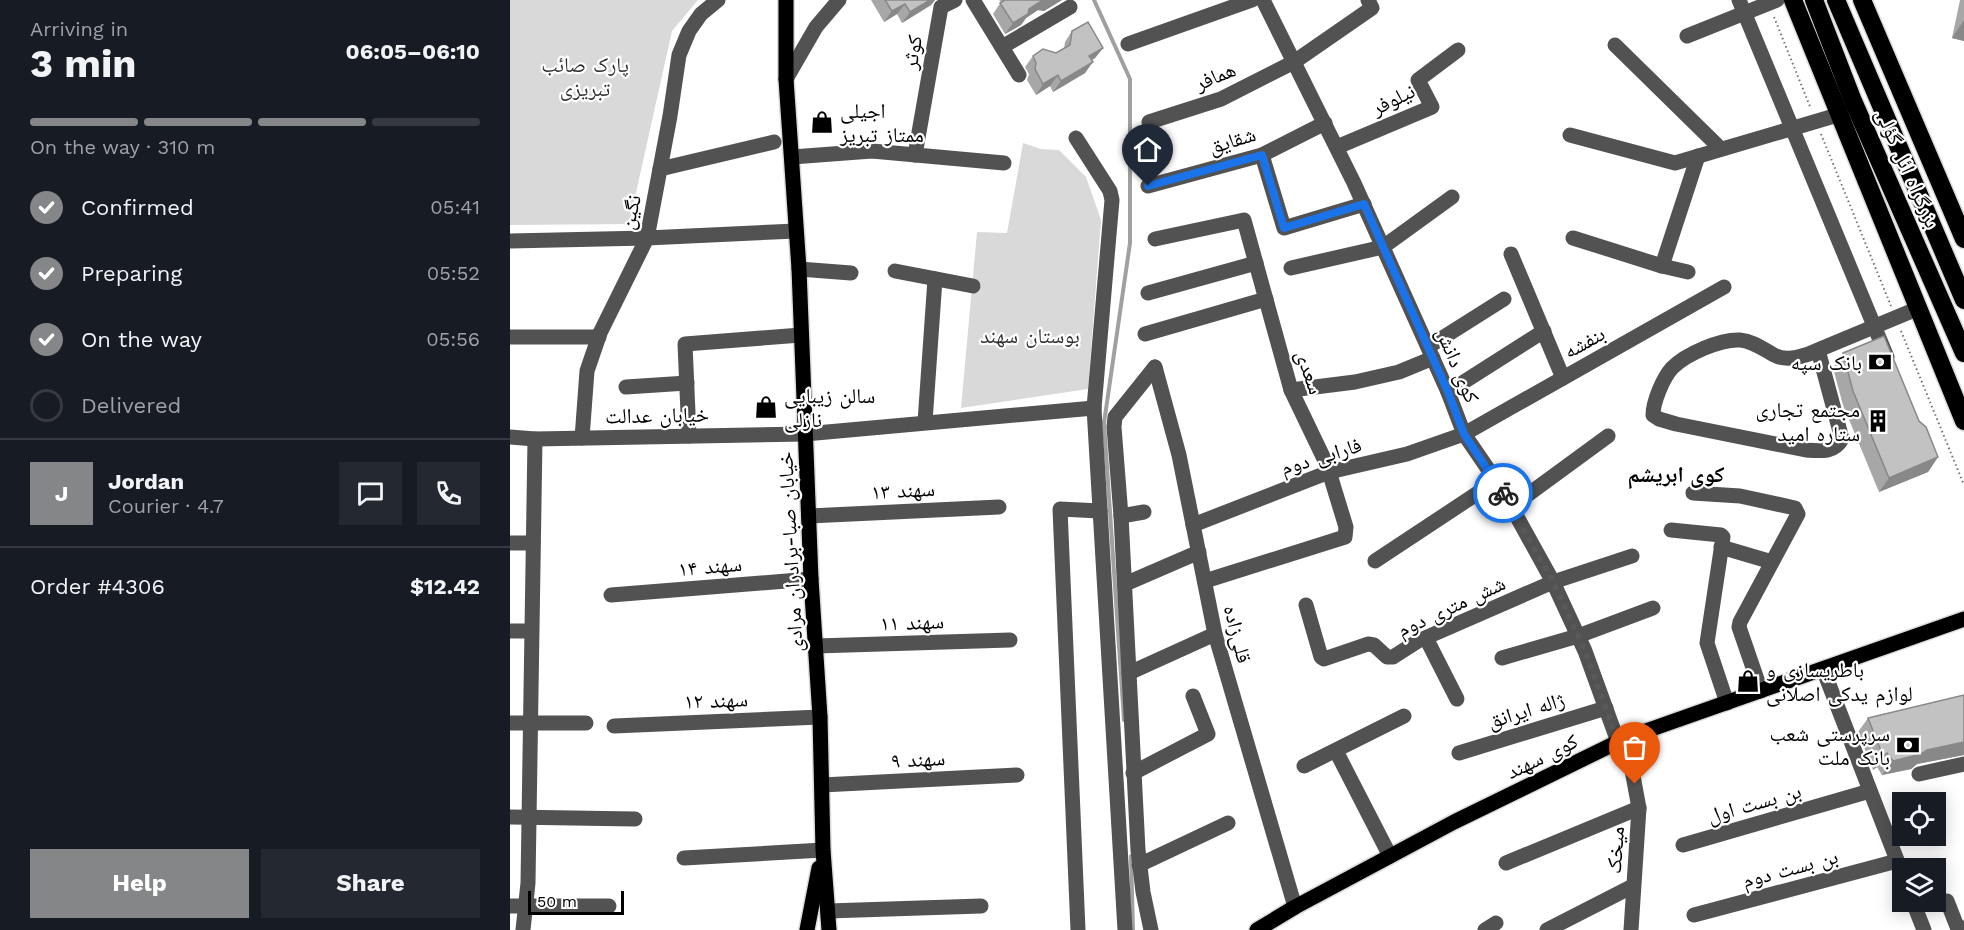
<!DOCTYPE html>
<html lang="en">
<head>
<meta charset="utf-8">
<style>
	body { margin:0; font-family:"Work Sans","Noto Naskh Arabic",sans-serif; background:#242831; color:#f1f3f6; height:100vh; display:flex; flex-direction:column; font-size:22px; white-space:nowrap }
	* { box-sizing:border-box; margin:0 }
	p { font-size:20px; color:#9ea1a6 }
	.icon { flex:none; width:33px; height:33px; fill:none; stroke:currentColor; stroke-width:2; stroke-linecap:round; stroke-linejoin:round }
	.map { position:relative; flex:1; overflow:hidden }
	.details { display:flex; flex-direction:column; background:#171b24; width:510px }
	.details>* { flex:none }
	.fabs { position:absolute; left:1382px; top:792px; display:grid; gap:12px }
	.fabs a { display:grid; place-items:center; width:54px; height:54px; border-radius:0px; background:#171b24; box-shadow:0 3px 15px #0003; font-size:30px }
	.scale { position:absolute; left:18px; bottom:15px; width:96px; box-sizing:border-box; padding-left:6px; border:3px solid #000; border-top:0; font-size:16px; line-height:21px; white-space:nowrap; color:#000; -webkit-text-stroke:4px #fff; paint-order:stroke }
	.pin { position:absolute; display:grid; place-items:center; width:51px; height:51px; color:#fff; margin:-62px -26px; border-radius:50% 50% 50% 0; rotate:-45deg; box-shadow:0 0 6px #0007 }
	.pin .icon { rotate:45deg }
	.courier { position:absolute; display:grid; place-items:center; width:60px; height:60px; margin:-30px; border:4px solid #1a73e8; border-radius:50%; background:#fff; color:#222; box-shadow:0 2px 8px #0007 }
	.summary em { font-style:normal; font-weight:700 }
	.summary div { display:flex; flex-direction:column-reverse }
	.summary { display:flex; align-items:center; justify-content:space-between; height:102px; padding:0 30px }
	h1 { font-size:39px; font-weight:700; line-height:45px }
	.bar { display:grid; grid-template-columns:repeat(4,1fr); gap:9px 6px; align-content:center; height:72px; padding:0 30px }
	.bar i { height:8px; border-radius:4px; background:#363941 }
	.bar .current { background:#858687 }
	.bar p { grid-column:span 4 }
	.line { display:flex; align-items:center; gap:15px; padding:0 30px; border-top:2px solid #363941 }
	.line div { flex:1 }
	.round { display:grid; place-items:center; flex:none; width:63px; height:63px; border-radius:0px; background:#242831 }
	ol { padding:0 30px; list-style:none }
	li { display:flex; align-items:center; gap:18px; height:66px }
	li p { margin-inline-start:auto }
	li .icon { padding:6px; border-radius:50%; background:#858687; color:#fff; stroke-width:4 }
	li:last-child { color:#9ea1a6 }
	li i { width:33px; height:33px; border:3px solid #363941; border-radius:50% }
	.primary-button { display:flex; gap:12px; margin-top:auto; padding:12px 30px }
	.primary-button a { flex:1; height:69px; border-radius:0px; background:#858687; color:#fff; font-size:24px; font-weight:700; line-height:69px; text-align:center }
	.primary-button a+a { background:#242831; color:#f1f3f6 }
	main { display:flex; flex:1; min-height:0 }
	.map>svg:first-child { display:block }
	.green { fill:#d9d9d9 }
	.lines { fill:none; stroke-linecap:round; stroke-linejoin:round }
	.stream { stroke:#a0a0a0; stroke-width:4 }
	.major-casing { stroke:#dbdbdb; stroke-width:18 }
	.highway-casing { stroke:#dbdbdb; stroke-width:21 }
	.path { stroke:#747474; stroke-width:2; stroke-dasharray:1.5 3; stroke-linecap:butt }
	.minor { stroke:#525252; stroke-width:15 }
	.major { stroke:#000; stroke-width:15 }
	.highway { stroke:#000; stroke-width:18 }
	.wall { fill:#a7a7a7 }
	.shaded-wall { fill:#888 }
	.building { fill:#c2c2c2; stroke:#888; stroke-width:1.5 }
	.done { stroke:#595959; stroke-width:6; stroke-dasharray:0 10.8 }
	.route { stroke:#1a73e8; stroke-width:8 }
	.labels { text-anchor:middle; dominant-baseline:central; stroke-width:4.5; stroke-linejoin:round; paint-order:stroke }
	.street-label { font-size:21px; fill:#000; stroke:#fff }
	.park-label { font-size:21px; fill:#303030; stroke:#fff }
	.poi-label { font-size:21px; fill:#000; stroke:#fff; text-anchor:start }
	.neighbourhood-label { font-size:22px; font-weight:bold; fill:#000; stroke:#fff }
</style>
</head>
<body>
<main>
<section class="details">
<div class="summary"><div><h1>3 min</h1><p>Arriving in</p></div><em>06:05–06:10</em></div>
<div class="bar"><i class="current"></i><i class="current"></i><i class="current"></i><i></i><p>On the way · 310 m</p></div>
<ol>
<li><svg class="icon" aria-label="check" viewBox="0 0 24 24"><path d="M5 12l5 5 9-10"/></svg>Confirmed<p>05:41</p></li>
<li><svg class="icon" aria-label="check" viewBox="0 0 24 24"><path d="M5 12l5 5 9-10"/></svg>Preparing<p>05:52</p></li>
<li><svg class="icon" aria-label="check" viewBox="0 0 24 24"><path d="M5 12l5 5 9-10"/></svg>On the way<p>05:56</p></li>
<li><i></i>Delivered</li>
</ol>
<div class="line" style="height:108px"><b class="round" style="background:#858687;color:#fff">J</b><div><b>Jordan</b><p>Courier · 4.7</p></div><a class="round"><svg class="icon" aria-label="chat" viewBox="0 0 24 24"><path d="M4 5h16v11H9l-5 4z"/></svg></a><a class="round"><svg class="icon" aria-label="phone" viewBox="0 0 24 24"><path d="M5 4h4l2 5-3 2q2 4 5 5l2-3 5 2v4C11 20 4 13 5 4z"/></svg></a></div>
<div class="line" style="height:78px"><div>Order #4306</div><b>$12.42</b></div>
<div class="primary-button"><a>Help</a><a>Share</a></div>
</section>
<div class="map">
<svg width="1454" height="930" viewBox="0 0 1454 930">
	<rect width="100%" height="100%" fill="#fff"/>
	<g class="green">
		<path d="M0,0H188L162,31L119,224L0,225Z"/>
		<path d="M513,143L531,149L549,150L576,177L591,220L578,389L451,408L467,232L497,233Z"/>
	</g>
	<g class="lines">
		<g class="stream">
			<path d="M584,0L620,79V243L594,423L614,720"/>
			<path d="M621,856L623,930"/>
		</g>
		<g class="major-casing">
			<g id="major">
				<path d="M276,0V79L289,269L301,579L310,717L313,850L319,930"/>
				<path d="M297,930L309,868"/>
				<path d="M747,930L785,907L944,822L1116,738L1454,619"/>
			</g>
		</g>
		<g class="highway-casing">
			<g id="highway">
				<path d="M1283,0L1454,421"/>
				<path d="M1304,0L1343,101L1454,353"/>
				<path d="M1326,0L1454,300"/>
				<path d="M1352,0L1454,239"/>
			</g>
		</g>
		<g class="path">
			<path d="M1264,17L1301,109"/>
			<path d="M1311,134L1381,306"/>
			<path d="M1391,331L1454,485"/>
		</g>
		<g class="minor">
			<path d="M463,0L509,75"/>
			<path d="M753,0L844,183L938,392L954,434L991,488L1043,582L1075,651L1108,742"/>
			<path d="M1229,0L1377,357"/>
			<path d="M1177,36L1267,0"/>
			<path d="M618,44L742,0"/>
			<path d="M1105,45L1211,149"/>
			<path d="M492,47L560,7"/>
			<path d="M276,79L306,27L329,0"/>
			<path d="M639,122L711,99L784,62L862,8L858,0"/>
			<path d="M1060,135L1165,163L1331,114"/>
			<path d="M566,138L600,191L602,200L584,408"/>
			<path d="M827,147L922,107L908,80L948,50"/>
			<path d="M405,155L431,7L445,0"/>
			<path d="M752,155L774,228L854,204"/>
			<path d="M282,157L362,151L494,163"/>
			<path d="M150,169L264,142"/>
			<path d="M638,186L752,155L815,123"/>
			<path d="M1063,238L1152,266L1178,272"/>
			<path d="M645,239L734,220L781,390L817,465L836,527L835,537L695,581"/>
			<path d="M0,241L137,238L286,231"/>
			<path d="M1001,254L1053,378"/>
			<path d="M1152,266L1188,156"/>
			<path d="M781,268L873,247L942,197"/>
			<path d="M289,269L341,273"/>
			<path d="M385,271L463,286"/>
			<path d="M638,293L746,263"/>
			<path d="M635,334L756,299"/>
			<path d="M0,337H89"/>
			<path d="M918,347L994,299"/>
			<path d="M1308,350L1332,439C1324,453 1311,451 1296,450L1166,424L1149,419L1143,415C1143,402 1153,378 1162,368C1176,354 1210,339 1230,340C1243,341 1253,349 1264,355C1277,362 1296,356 1308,350L1409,308"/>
			<path d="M645,367L669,455L705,634L785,907"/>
			<path d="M116,387L177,383"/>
			<path d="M781,390L845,382L889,372L923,358"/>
			<path d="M938,392L1034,331"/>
			<path d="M415,422L425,279"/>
			<path d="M179,436L175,344L291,335"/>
			<path d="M0,437L25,439L295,434L584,408L615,930"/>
			<path d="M72,438L77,371L90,333L137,238L160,116L169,55L179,31L191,14L208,0"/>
			<path d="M1183,493L1230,496L1285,508L1288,514L1230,622L1229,627L1251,691"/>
			<path d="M1001,507L1098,436"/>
			<path d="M299,516L489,507"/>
			<path d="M611,516L634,512"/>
			<path d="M683,525L819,472L897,454L954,434L1214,287"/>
			<path d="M1161,530L1211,535L1213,537L1197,643L1217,703"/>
			<path d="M0,543H23"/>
			<path d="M1211,547L1262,562"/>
			<path d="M865,561L986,481"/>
			<path d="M615,584L689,552"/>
			<path d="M101,595L301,579"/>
			<path d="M796,605L811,657L814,659L858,644L864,645L877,657H883L908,641L1043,582L1122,556"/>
			<path d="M0,631H21"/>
			<path d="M916,638L947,699"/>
			<path d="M306,646L500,640"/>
			<path d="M992,658L1068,636L1143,608"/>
			<path d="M1313,669L1392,873"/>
			<path d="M619,673L705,634"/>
			<path d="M0,723H76"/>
			<path d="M104,726L310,717"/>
			<path d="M1116,738L1129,808L1121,930"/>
			<path d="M826,751L880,856"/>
			<path d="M949,753L1096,708"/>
			<path d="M794,766L894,716"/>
			<path d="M623,773L698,734L683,696"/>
			<path d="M1409,774L1454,764"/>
			<path d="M312,785L507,775"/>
			<path d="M0,817L125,819"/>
			<path d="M1173,845L1360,791"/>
			<path d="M174,858L313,850"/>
			<path d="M996,863L1129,808"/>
			<path d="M629,865L718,823"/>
			<path d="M1437,901L1448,929L1454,928"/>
			<path d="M1403,902L1414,930"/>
			<path d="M0,906H99"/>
			<path d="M318,911L471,906"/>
			<path d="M1184,915L1387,861"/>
			<path d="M13,930L18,883L25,439"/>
			<path d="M568,930L550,509L590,511"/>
			<path d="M641,930L633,892L628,850L611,516L604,427L605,417L645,367"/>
			<path d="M975,930L986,923"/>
			<path d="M1037,930L1123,886"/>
		</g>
		<use href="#major" class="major"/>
		<use href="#highway" class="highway"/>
	</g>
	<g class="wall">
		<path d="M361,0H425L421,5L392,23L387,14L374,22Z"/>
		<path d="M489,0H552L534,11L528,10L516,18L511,25L495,34L483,14L491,2Z"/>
		<path d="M1450,0H1454V41L1442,38Z"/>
		<path d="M562,31L593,48L585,58L582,60L575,73L543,92L540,86L526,95L517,80L519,74L515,67L523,56L546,53L554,49L555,42Z"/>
		<path d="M1333,353L1409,421L1428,457L1418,472L1369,492L1333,405L1323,368Z"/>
		<path d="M1454,695V755L1407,764L1401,769L1372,775L1367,767L1363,770L1348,732L1358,718Z"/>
	</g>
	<g class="shaded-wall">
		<path d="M420,0H425L421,5L392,23L400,12Z"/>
		<path d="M533,0H552L534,11L528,10L516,18L511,25L495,34L503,23L519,9Z"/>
		<path d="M395,4L387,14L374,22L382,11Z"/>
		<path d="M1454,20V41L1442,38Z"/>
		<path d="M593,48L585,58L572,66L579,56Z"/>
		<path d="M583,62L575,73L543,92L551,81Z"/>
		<path d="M548,75L540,86L526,95L533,84Z"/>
		<path d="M1428,457L1418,472L1369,492L1379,478Z"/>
		<path d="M1454,742V755L1407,764L1401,769L1372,775L1383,761L1417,750Z"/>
		<path d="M1377,753L1367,767L1363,770L1373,756Z"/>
	</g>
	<g class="building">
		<path d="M375,0H420L400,12L395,4L382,11Z"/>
		<path d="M495,0H533L519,9L518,14L503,23L490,3Z"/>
		<path d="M578,22L593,48L579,56L583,62L551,81L548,75L533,84L525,69L526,63L523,56L533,49L546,53L560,45L562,31Z"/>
		<path d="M1374,336L1409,421L1416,427L1428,457L1379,478L1343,391L1333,353Z"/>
		<path d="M1454,695V742L1417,750L1411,754L1383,761L1377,753L1373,756L1358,718Z"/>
	</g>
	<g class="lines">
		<path class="done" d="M993,493L1043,582L1075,651L1108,742L1116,738L1125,784"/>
		<path class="route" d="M638,186L752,155L774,228L854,204L938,392L954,434L993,493"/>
	</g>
	<defs>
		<g id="shop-bare" transform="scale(1.8)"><path d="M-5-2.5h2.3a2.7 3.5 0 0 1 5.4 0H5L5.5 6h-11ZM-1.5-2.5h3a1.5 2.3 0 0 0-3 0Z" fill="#000" stroke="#fff" stroke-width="2.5" paint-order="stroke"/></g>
		<g id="bank-bare" transform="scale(1.8)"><path d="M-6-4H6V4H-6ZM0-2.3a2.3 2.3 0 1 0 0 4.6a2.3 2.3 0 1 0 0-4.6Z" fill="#000" stroke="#fff" stroke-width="2.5" paint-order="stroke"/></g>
		<g id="building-bare" transform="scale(1.8)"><path d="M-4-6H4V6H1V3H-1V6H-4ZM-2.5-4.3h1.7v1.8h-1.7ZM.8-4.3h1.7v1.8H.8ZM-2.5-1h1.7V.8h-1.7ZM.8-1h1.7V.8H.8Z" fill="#000" stroke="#fff" stroke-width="2.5" paint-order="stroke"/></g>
	</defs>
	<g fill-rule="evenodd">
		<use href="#shop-bare" x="312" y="122"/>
		<use href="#bank-bare" x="1370" y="362"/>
		<use href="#shop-bare" x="256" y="407"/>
		<use href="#building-bare" x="1368" y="421"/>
		<use href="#shop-bare" x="1238" y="681"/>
		<use href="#bank-bare" x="1398" y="745"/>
	</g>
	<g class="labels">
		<g class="street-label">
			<text transform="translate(402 52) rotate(-80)">کوثر</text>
			<text transform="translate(705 76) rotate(-23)">همافر</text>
			<text transform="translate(883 99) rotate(-26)">نیلوفر</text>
			<text transform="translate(722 140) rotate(-17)">شقایق</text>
			<text transform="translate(1398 168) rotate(66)">بزرگراه ائل گؤلی</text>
			<text transform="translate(120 212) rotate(-77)">نگین</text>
			<text transform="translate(1074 342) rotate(-29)">بنفشه</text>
			<text transform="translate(948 365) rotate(67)">کوی دانش</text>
			<text transform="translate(800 372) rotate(71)">سعدی</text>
			<text transform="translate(147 415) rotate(-1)">خیابان عدالت</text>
			<text transform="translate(811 456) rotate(-17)">فارابی دوم</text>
			<text transform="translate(393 490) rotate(-3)">سهند ۱۳</text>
			<text transform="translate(280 552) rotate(-93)">خیابان صبا-برادران مرادی</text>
			<text transform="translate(200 566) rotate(-5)">سهند ۱۴</text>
			<text transform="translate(941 606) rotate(-25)">شش متری دوم</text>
			<text transform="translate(402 622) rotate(-2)">سهند ۱۱</text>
			<text transform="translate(728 634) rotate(76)">قلی‌زاده</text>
			<text transform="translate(206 700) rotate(-2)">سهند ۱۲</text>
			<text transform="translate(1016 710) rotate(-17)">ژاله ایرانق</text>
			<text transform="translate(1032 756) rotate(-26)">کوی سهند</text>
			<text transform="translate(408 759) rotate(-3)">سهند ۹</text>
			<text transform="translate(1244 803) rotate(-16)">بن بست اول</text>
			<text transform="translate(1105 850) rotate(-86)">میخک</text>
			<text transform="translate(1280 868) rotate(-15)">بن بست دوم</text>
		</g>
		<g class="park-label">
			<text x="75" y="64">پارک صائب<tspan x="75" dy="24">تبریزی</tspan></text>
			<text x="520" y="335">بوستان سهند</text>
		</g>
		<g class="poi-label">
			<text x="330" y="110">اجیلی<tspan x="330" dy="24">ممتاز تبریز</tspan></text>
			<text x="1352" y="362" text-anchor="end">بانک سپه</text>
			<text x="274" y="395">سالن زیبایی<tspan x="274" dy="24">نازلی</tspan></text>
			<text x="1350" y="409" text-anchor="end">مجتمع تجاری<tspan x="1350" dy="24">ستاره امید</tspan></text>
			<text x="1256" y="669">باطریسازی و<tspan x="1256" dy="24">لوازم یدکی اصلانی</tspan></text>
			<text x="1380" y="733" text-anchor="end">سرپرستی شعب<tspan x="1380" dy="24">بانک ملت</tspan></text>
		</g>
		<g class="neighbourhood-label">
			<text x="1166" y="474">کوی ابریشم</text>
		</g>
	</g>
</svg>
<div class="fabs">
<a><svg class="icon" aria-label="locate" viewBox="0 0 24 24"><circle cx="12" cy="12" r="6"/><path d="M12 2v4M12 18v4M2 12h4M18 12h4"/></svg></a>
<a><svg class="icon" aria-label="layers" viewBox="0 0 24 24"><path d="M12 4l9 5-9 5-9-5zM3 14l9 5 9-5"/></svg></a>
</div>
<div class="scale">50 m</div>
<div class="pin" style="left:1125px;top:784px;background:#ea580c"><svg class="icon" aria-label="bag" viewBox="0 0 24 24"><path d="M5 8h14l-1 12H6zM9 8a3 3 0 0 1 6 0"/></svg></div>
<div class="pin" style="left:638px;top:186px;background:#1f2937"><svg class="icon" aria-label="home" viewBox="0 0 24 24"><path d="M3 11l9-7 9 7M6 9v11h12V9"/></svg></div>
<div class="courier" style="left:993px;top:493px"><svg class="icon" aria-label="bike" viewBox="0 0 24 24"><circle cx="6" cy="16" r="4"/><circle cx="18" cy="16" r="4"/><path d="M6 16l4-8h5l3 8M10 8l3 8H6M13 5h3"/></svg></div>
</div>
</main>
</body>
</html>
